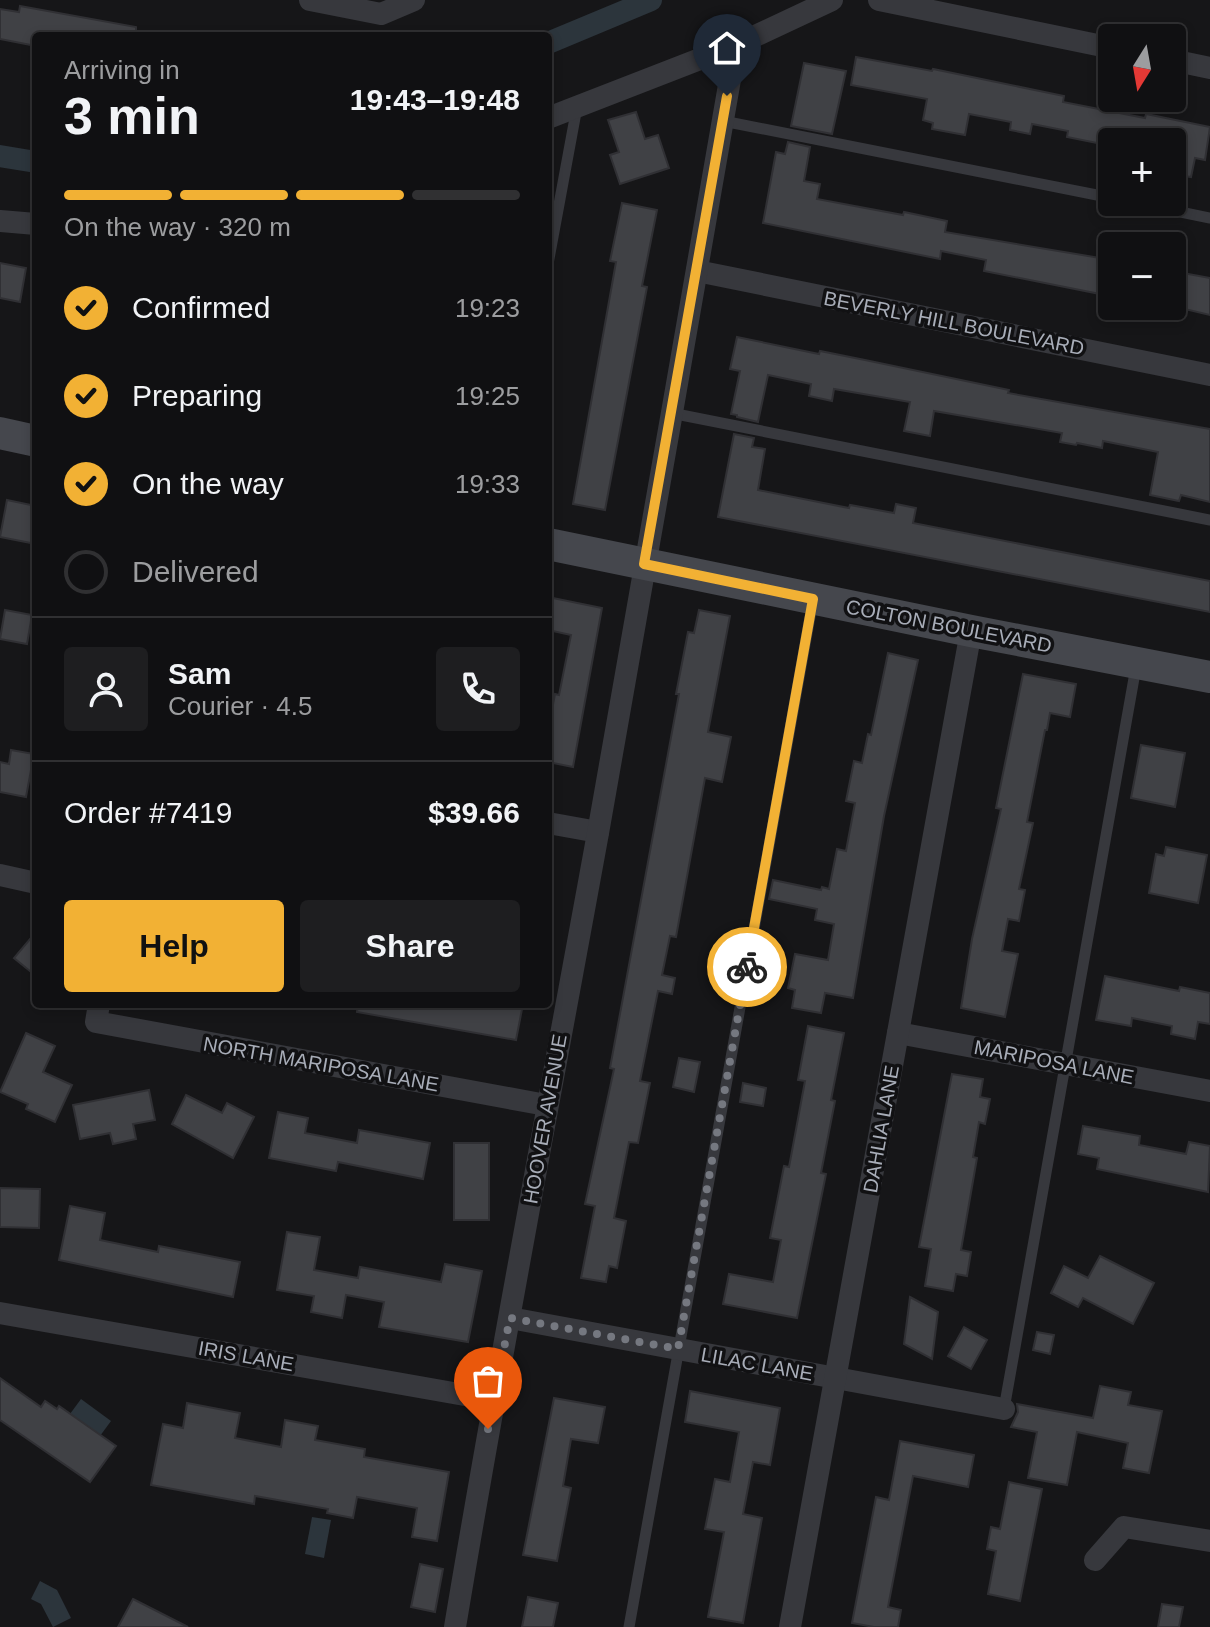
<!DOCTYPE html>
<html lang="en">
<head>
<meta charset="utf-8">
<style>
	body { margin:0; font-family:Helvetica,sans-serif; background:#1e1e20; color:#f1f3f6; height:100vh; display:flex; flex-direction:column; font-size:30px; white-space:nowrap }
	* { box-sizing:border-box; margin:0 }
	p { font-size:26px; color:#9c9d9f }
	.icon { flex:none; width:44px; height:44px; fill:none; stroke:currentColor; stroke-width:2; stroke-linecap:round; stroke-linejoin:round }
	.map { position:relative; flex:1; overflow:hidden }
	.side { position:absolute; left:32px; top:32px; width:520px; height:976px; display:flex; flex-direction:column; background:#101012; border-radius:8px; box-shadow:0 4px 12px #0003,0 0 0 2px #303032 }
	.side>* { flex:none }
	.needle { width:52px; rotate:191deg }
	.tools { position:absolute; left:1098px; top:24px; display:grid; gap:16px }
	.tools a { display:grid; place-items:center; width:88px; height:88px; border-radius:8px; background:#101012; box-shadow:0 4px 12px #0003,0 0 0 2px #303032; font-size:40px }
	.pin { position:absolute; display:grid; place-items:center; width:68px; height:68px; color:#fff; margin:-82px -34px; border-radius:50% 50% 50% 0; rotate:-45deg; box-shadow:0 0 8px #0007 }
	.pin .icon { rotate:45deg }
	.courier { position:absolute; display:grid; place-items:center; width:80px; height:80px; margin:-40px; border:6px solid #f2b134; border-radius:50%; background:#fff; color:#222; box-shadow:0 2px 10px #0007 }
	.head em { font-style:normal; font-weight:800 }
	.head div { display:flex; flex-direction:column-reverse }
	.head { display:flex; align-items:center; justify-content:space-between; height:136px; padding:0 32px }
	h1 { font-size:52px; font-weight:800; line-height:60px }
	.bar { display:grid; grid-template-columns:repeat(4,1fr); gap:12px 8px; align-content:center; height:96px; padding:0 32px }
	.bar i { height:10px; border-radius:6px; background:#303032 }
	.bar .current { background:#f2b134 }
	.bar p { grid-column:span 4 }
	.line { display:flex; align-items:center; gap:20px; padding:0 32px; border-top:2px solid #303032 }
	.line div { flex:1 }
	.round { display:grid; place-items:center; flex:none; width:84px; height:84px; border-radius:8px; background:#1e1e20 }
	ol { padding:0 32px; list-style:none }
	li { display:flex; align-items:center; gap:24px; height:88px }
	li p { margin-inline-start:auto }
	li .icon { padding:8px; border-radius:50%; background:#f2b134; color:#111; stroke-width:4 }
	li:last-child { color:#9c9d9f }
	li i { width:44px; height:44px; border:4px solid #303032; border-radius:50% }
	.primary-button { display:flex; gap:16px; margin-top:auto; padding:16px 32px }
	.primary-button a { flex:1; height:92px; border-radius:8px; background:#f2b134; color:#111; font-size:32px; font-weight:800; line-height:92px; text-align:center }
	.primary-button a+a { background:#1e1e20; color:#f1f3f6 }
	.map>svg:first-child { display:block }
	.water { fill:#2c353c }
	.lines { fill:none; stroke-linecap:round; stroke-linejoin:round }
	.canal { stroke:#2c353c; stroke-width:22 }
	.building { fill:#404145; stroke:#303034; stroke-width:2 }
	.lane { stroke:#37383d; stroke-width:11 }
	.street { stroke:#37383d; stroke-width:22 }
	.secondary { stroke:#45474d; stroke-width:32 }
	.done { stroke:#757880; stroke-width:8; stroke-dasharray:0 14.4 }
	.route { stroke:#f2b134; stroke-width:10 }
	.labels { text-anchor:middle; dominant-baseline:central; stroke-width:7; stroke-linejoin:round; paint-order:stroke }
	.street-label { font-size:20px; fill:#a8adb8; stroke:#111113 }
</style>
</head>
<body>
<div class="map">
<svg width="1210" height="1627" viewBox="0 0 1210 1627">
	<rect width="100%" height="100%" fill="#161618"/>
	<g class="water">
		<path d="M81,1399L111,1421L100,1436L70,1414Z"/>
		<path d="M312,1517L331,1520L324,1558L305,1554Z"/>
		<path d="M40,1581L57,1590L71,1618L53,1627L41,1604L31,1599Z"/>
	</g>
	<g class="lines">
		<g class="canal">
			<path d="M548,43L651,0"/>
			<path d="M0,156L36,162"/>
		</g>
	</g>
	<g class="building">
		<path d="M20,6L136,27V36H36V46L0,39V9L19,12Z"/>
		<path d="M856,57L932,71L933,69L1064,96L1063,102L1145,118L1146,114L1210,127L1205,160L1195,158L1191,177L1172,174V142H1112V146L1067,137L1068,131L1032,124L1030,134L1010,130L1011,122L969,114L965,135L932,129L933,123L923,120L927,99L851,85Z"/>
		<path d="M804,63L846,71L832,134L791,126Z"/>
		<path d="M636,112L645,139L658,135L669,168L620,184L610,155L619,152L608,120Z"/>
		<path d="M788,142L810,147L804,181L820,184L817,199L903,215L904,212L947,221L945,232L1112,260L1105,295L984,271L986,260L941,251L940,259L763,223L776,152L785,154Z"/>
		<path d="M622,203L657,210L642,286L647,287L605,510L573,504L616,262L610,261Z"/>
		<path d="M0,263L26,268L20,302L0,298Z"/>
		<path d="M1172,271L1210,278V315L1172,306Z"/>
		<path d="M737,337L819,354L820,351L865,360L1009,390L1008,393L1210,429V502L1181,495L1179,501L1150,495L1158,452L1103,441L1102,448L1077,443L1076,445L1060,442L1062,433L934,411L930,436L904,431L910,402L834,389L832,401L809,396L811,384L768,375L758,422L737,417V415L731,414L740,371L730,369Z"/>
		<path d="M734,434L754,438L752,447L765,449L758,490L849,508L850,505L894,513L896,504L916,508L913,523L1210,581V612L718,517Z"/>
		<path d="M7,500L36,506V544L0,537Z"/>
		<path d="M548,597L602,608L573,767L548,762V730L555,694L559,695L571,635L548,630Z"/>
		<path d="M5,610L32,615L27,644L0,639Z"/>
		<path d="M699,610L730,616L708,732L731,737L722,782L705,778L676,937L670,936L662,975L675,978L672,994L658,991L640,1081L650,1083L638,1143L629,1142L614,1218L626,1221L617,1268L609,1266L606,1282L581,1278L595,1206L585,1204L614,1069L610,1068L679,694H676L688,632L694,633Z"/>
		<path d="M888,653L918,660L884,816L853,998L825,993L821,1013L792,1008L795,990L788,988L795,954L828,960L834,924L815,920L817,909L769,899L773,880L821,890L822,887L829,889L837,849L846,851L855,803L846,801L854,761L862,763L868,734L871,735Z"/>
		<path d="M1023,674L1076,684L1070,717L1050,713L1047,730H1045L1027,822L1033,823L1019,889L1025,890L1019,921L1008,919L1002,951L1018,954L1005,1017L961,1008L972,939L1001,809L996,808Z"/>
		<path d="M1141,745L1185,753L1175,807L1131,798Z"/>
		<path d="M11,750L34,754L26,797L0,792V762L9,764Z"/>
		<path d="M1166,847L1207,855L1198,903L1149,893L1156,854L1164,856Z"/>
		<path d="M36,932V976L14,958Z"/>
		<path d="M1105,976L1179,991L1180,987L1210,993V1024L1198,1022L1195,1039L1171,1034L1172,1026L1132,1018L1131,1026L1096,1020Z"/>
		<path d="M358,1004H523L516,1040L357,1012Z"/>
		<path d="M808,1026L844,1033L831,1100L835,1101L821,1173L826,1174L797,1318L723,1304L729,1274L773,1282L781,1240L770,1238L784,1166L789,1167L805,1081L798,1080Z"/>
		<path d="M26,1033L55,1046L43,1072L72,1085L55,1122L26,1109L28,1104L0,1092Z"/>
		<path d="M679,1058L700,1062L694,1092L673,1087Z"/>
		<path d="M952,1074L983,1079L980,1097L990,1099L985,1124L979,1122L973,1157L977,1158L961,1250L971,1252L967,1276L956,1274L953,1291L925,1286L931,1249L919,1247Z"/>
		<path d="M743,1083L766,1088L763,1106L740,1102Z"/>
		<path d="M149,1090L155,1120L133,1124L136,1139L113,1144L110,1133L80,1139L73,1105Z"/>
		<path d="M186,1095L222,1113L227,1103L254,1117L233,1158L172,1124Z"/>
		<path d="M278,1112L308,1118L305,1133L357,1143L359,1130L430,1143L423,1179L338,1162L336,1171L269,1158Z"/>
		<path d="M1083,1126L1140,1136L1139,1145L1186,1154L1189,1142L1210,1146L1208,1192L1097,1169L1099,1158L1078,1154Z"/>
		<rect x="454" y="1143" width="35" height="77"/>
		<path d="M0,1188L40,1189L39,1228L0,1227Z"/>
		<path d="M70,1206L105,1213L100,1240L158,1252L159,1246L240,1262L233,1297L59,1260Z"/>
		<path d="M287,1232L320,1237L314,1270L358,1278L360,1267L441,1282L445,1264L482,1271L468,1342L379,1327L384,1302L346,1295L342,1318L311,1312L314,1296L277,1290Z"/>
		<path d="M1100,1256L1154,1283L1133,1324L1083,1298L1078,1307L1051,1293L1064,1266L1088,1278Z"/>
		<path d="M910,1297L938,1312L932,1359L904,1344Z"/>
		<path d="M964,1327L987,1340L971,1369L948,1356Z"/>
		<path d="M1037,1332L1054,1335L1050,1354L1033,1350Z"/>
		<path d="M0,1378L41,1407L45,1401L57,1409L59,1406L116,1446L90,1482L0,1420Z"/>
		<path d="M1100,1386L1131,1392L1128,1405L1162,1411L1149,1473L1123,1468L1128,1443L1077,1432L1067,1485L1028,1478L1037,1432L1011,1427L1018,1412L1017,1404L1093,1418Z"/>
		<path d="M690,1391L780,1408L770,1465L753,1462L743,1514L762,1518L743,1623L708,1617L724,1532L705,1529L715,1479L730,1482L739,1432L685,1422Z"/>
		<path d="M554,1398L605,1407L598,1443L571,1439L563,1486L571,1488L557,1561L523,1555Z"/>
		<path d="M187,1403L240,1413L235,1438L281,1447L285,1420L318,1426L315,1440L365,1449L364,1457L449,1472L437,1541L412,1537L417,1508L357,1497L353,1518L327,1513L328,1509L255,1496L254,1504L151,1485L163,1424L183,1428Z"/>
		<path d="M900,1441L974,1455L968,1487L913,1476L888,1607L901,1610L898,1627H874L852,1623L876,1497L889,1500Z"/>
		<path d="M1009,1482L1042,1489L1020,1601L988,1594L996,1551L987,1549L991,1527L1000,1529Z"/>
		<path d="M420,1564L443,1569L435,1612L411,1607Z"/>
		<path d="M528,1597L558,1603L553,1627H522Z"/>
		<path d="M133,1599L188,1627H118Z"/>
		<path d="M1162,1604L1183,1607L1179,1627H1158Z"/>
	</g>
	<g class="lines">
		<g class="lane">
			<path d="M723,121L1112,198"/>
			<path d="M1132,202L1210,218"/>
			<path d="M548,264L577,107"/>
			<path d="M671,413L1210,520"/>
			<path d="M1004,1409L1136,667"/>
			<path d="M629,1627L813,600"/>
		</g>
		<g class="street">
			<path d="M310,0L381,14L414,0"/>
			<path d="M879,0L1112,48"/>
			<path d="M1172,60L1210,68"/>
			<path d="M548,118L736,45L832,0"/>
			<path d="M0,221L36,224"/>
			<path d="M697,271L1210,375"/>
			<path d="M548,823L598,832"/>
			<path d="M0,875L36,883"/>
			<path d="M99,1004L96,1022L546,1105"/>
			<path d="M898,1033L1210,1091"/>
			<path d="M0,1313L493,1400"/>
			<path d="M510,1318L1004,1409"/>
			<path d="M1095,1560L1124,1527L1210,1541"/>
			<path d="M455,1627C499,1362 550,1097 598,833C645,570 690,308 736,45"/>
			<path d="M790,1627L971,631"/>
		</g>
		<g class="secondary">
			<path d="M0,433L36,441"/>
			<path d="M548,544L971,631L1210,677"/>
		</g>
	</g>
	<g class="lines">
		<path class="done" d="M488,1429L510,1318L678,1349L747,967"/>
		<path class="route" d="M727,96L644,564L813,599L747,967"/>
	</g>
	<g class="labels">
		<g class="street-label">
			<text transform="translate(954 323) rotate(11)">BEVERLY HILL BOULEVARD</text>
			<text transform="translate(949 626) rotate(11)">COLTON BOULEVARD</text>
			<text transform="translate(1054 1062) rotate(11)">MARIPOSA LANE</text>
			<text transform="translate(321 1064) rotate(10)">NORTH MARIPOSA LANE</text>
			<text transform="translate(545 1119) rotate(-80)">HOOVER AVENUE</text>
			<text transform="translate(881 1129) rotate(-80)">DAHLIA LANE</text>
			<text transform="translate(246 1356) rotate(10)">IRIS LANE</text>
			<text transform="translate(757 1364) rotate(10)">LILAC LANE</text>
		</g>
	</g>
</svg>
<div class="tools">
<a><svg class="needle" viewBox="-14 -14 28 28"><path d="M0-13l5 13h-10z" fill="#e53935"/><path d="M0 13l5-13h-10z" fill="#9c9d9f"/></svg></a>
<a>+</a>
<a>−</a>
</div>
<div class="pin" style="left:488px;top:1429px;background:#ea580c"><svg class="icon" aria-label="bag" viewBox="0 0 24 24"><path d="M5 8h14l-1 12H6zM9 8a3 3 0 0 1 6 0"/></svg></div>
<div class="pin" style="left:727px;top:96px;background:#1f2937"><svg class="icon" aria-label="home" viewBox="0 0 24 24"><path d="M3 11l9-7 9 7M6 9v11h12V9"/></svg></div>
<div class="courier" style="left:747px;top:967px"><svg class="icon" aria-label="bike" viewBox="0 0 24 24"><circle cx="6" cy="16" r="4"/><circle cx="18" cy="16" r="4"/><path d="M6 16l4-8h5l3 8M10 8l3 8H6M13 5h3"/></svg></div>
<section class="side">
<div class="head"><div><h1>3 min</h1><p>Arriving in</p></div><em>19:43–19:48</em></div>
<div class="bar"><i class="current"></i><i class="current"></i><i class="current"></i><i></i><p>On the way · 320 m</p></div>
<ol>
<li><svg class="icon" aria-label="check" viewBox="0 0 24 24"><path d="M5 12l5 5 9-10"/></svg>Confirmed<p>19:23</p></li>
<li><svg class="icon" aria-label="check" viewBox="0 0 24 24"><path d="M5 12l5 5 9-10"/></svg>Preparing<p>19:25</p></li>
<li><svg class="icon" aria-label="check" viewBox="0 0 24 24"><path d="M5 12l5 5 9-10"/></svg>On the way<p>19:33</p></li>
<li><i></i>Delivered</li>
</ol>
<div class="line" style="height:144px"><a class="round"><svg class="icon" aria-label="person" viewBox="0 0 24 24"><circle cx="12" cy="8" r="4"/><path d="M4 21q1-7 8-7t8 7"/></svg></a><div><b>Sam</b><p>Courier · 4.5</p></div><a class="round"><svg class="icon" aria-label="phone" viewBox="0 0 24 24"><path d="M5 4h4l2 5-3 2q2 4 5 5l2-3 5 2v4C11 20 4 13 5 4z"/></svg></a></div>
<div class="line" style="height:104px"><div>Order #7419</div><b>$39.66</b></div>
<div class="primary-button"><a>Help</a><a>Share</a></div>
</section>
</div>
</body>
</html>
